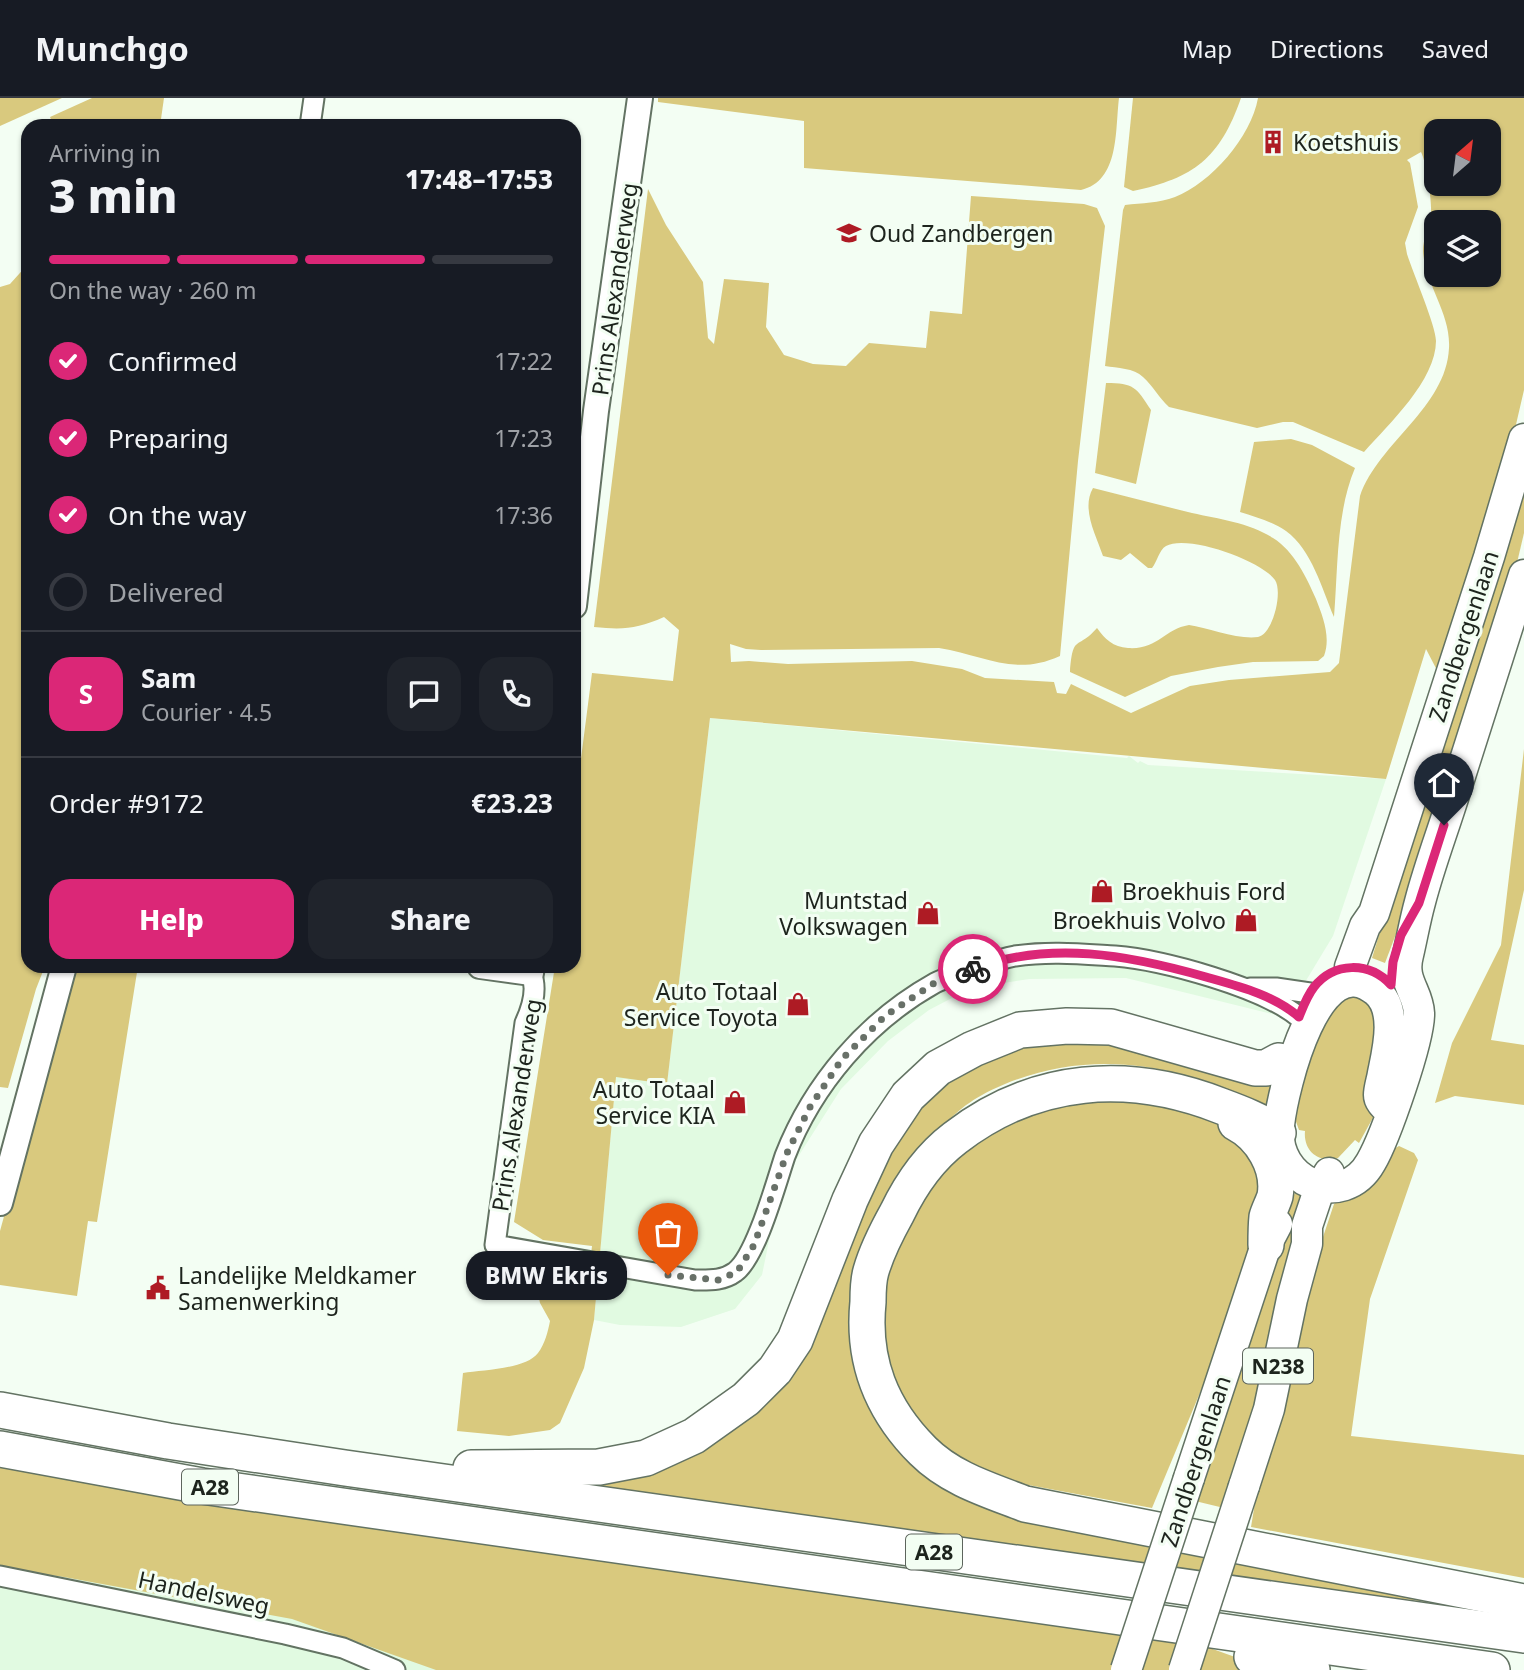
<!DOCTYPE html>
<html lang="en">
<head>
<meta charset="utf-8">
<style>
	body { margin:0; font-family:"Noto Sans",sans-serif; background:#20242c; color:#f1f3f6; height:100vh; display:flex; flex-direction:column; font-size:26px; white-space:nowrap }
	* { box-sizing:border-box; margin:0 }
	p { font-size:23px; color:#9ea1a6 }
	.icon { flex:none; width:38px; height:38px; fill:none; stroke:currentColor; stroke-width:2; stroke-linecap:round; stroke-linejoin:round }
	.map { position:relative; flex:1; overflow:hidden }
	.side { position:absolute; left:21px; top:21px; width:560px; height:854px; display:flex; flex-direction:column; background:#171b24; border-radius:21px; box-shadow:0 2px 5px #0004 }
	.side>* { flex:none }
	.needle { width:46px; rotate:28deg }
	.tools { position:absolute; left:1424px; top:21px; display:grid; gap:14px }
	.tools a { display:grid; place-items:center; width:77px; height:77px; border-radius:14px; background:#171b24; box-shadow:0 2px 5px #0004; font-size:35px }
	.pin { position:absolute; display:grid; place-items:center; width:60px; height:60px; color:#fff; margin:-72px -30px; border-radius:50% 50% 50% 0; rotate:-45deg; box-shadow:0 0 7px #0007 }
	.pin .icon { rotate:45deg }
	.courier { position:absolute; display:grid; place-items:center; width:70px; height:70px; margin:-35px; border:5px solid #db2777; border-radius:50%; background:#fff; color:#222; box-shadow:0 2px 9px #0007 }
	.bubble { position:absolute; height:49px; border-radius:21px; background:#171b24; box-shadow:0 2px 5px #0004; font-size:23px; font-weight:800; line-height:49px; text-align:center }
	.overview em { font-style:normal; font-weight:800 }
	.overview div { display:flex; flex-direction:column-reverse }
	.overview { display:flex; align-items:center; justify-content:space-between; height:119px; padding:0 28px }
	h1 { font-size:46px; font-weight:800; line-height:52px }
	.bar { display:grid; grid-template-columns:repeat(4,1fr); gap:10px 7px; align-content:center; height:84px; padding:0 28px }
	.bar i { height:9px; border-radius:5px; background:#363941 }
	.bar .selected { background:#db2777 }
	.bar p { grid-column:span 4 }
	.line { display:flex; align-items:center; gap:18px; padding:0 28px; border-top:2px solid #363941 }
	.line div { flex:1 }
	.round { display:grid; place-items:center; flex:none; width:74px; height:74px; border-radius:21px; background:#20242c }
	ol { padding:0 28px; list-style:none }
	li { display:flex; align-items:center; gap:21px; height:77px }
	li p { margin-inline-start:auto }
	li .icon { padding:7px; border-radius:50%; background:#db2777; color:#fff; stroke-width:4 }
	li:last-child { color:#9ea1a6 }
	li i { width:38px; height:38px; border:4px solid #363941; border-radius:50% }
	.action { display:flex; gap:14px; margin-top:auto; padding:14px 28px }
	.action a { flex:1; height:80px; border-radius:21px; background:#db2777; color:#fff; font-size:28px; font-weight:800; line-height:80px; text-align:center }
	.action a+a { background:#20242c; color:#f1f3f6 }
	header { display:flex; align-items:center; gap:42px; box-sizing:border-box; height:98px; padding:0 35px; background:#171b24; border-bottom:2px solid #363941 }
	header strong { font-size:33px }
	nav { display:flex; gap:38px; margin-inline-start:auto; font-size:24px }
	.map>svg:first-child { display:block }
	.built { fill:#e1fae1 }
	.green { fill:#d9c97e; fill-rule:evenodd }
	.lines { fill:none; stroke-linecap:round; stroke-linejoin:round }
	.minor-casing { stroke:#637363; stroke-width:23 }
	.tertiary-casing { stroke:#637363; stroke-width:28 }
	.primary-casing { stroke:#637363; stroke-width:33 }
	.motorway-casing { stroke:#637363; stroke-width:38 }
	.minor { stroke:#fff; stroke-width:19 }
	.tertiary { stroke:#fff; stroke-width:24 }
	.primary { stroke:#fff; stroke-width:30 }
	.motorway { stroke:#fff; stroke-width:35 }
	.primary-bridge-casing { stroke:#637363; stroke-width:33; stroke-linecap:butt }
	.primary-bridge { stroke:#fff; stroke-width:30 }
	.done { stroke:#687068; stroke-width:7; stroke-dasharray:0 12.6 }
	.route { stroke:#db2777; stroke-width:9 }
	.labels { text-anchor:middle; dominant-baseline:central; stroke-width:6; stroke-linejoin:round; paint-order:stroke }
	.shield { fill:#f3fef3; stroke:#5d655d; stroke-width:2 }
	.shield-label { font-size:21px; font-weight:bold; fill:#1d241d }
	.poi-label { font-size:23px; fill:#1d241d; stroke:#f3fef3; text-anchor:start }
	.street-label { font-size:23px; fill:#1d241d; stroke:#f3fef3 }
</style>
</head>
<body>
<header>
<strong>Munchgo</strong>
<nav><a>Map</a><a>Directions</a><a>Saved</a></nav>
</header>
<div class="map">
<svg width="1524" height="1572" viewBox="0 0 1524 1572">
	<rect width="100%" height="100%" fill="#f3fef3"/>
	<g class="built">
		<path d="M710,620L1127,660L1129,658L1138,665L1140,663L1148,667L1386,681L1333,838L1284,919L1126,880L1029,881L971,890L929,912L888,943L841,991L796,1062L772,1128L762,1177L735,1211L681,1229L620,1227L594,1222L616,978L667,985Z"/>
		<path d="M0,1443L556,1572H0Z"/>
	</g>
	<g class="green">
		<path d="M0,0H62L0,28Z"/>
		<path d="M92,0H164L160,28H54L50,19Z"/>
		<path d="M658,0H1119C1115,32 1120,83 1081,92L804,70V23L658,4Z"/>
		<path d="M1133,0H1241C1220,60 1194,80 1133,93L1124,89Z"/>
		<path d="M1258,0H1524V292L1508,361L1440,578L1426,551L1386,681L710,620L667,986L616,979L594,1222L584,1270L560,1325L550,1332L509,1338L457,1333L463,1275C483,1272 526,1271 538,1255C545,1246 548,1233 550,1223L540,1205L537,1191L550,1168L589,1175L592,1148L543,1142L514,1124L555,868H574V715L592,575L673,583L679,532L664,519C637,531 623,532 594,529L648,91L666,127L703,184L708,240L714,246L724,181L769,185L766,229L784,257L813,266L846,268L869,245L926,250L930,213L962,216L971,98L1084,106L1097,110L1105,128L1078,363L1060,558C1014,579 984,557 939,550L761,552L746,551L730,546L731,564L749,563L788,566L912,563L962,571L985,580L1054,584L1057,595L1066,596L1071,586L1131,615L1190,588L1229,582L1330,574L1339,565L1360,398C1379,344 1446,310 1449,250C1451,215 1425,187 1423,153C1423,141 1429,129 1431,117C1432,103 1427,66 1421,54L1407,62L1410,65L1418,109L1405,145L1407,156C1413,175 1436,228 1436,243C1436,282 1389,326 1364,354L1293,324H1283L1257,330L1169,309C1159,300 1153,288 1143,279C1134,270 1117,270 1105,268L1123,112L1125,107C1142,105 1159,105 1175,99C1211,85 1251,39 1258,0ZM1437,33H1489V86H1437ZM1437,124H1489V177H1437Z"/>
		<path d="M28,166V868H45L36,891L8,990L0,989V189L10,186Z"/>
		<path d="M1106,285C1134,285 1136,289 1151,312L1136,386L1095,375Z"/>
		<path d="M1291,341L1312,347L1355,370C1336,415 1338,471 1334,519C1322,491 1312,452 1286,433C1273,424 1256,419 1240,414L1254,344Z"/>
		<path d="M1524,365V435L1508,503L1463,659L1385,865L1372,860Z"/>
		<path d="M1093,390C1126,398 1159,407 1192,415C1219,421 1250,425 1273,440C1294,453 1307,480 1316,501C1323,519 1331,539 1324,558L1318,563L1253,564L1218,569L1171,578L1125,599L1070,574C1073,535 1077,553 1097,530C1105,541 1113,549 1128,550C1158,552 1164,531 1189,527C1208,530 1239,542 1258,539C1273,536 1283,494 1275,482C1262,463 1188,436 1166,448C1159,452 1157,464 1152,470H1148L1130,455L1121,462L1103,458C1096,437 1081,411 1093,390Z"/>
		<path d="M1524,651V792L1491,942L1524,947V1007L1455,998L1435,1005L1452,945L1501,847Z"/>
		<path d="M73,868H138L97,1124L88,1123L77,1198L0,1187V1133Z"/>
		<path d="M1362,897L1377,913L1375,1016L1359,1045L1355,1042L1338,1060C1319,1066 1303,1053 1305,1033L1299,1032L1295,1021V972L1338,901Z"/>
		<path d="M1093,937L1276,977L1266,1010C1182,967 1096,949 1005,986C981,996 956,1010 941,1033C930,1050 923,1071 914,1090C895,1130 875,1170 856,1210L939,1372L1524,1517L939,1439L856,1424L519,1377L560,1376L745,1305L885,1027L978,957Z"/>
		<path d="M1112,1001L1157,1006L1203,1020L1243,1035L1266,1101L1224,1237L1152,1410L1007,1383L974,1368L945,1350L899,1301L886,1270L876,1194L926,1080L997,1028L1060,1007Z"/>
		<path d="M1399,1048L1414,1055L1418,1062L1370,1201L1351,1338L1524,1357V1480L1251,1429L1259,1381L1301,1205L1334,1106L1383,1057Z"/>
		<path d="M1296,1091L1312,1096L1252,1323L1224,1410L1195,1403Z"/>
		<path d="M0,1362L1210,1550L1271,1572H436L292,1521L64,1479L0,1470Z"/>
	</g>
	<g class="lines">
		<g class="minor-casing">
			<g id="minor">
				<path d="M310,28L314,0"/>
				<path d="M531,875C538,891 532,910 525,925L495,1147L695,1182C709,1182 723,1183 735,1174C756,1159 776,1085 785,1058C813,986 867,923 935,885C945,880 958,876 969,872C984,867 999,861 1015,858C1049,853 1081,856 1115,858C1163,862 1262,889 1299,919"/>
				<path d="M1250,890H1276L1310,895"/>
				<path d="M0,1478L285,1536L343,1550L395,1572"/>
			</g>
		</g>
		<g class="tertiary-casing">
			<g id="tertiary">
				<path d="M574,508L596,313L640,0"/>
				<path d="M480,868L531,875L532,868"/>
				<path d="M0,1105L64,868"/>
			</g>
		</g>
		<g class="primary-casing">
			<g id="primary">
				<path d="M1350,869L1365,828L1374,815L1489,459L1524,341"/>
				<path d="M1391,1014C1386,1009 1379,1004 1379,997C1379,990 1382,982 1383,975C1388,951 1398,911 1376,893C1317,845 1283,991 1279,1027C1272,1084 1343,1114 1371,1064C1385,1040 1420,941 1419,915C1418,893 1401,883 1408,857C1412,840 1415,822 1420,804C1429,769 1442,735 1453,700C1476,626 1500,552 1524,477"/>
				<path d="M1189,1380L1266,1147L1277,1126"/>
				<path d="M1244,1388L1269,1311L1292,1201L1307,1146V1128L1318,1095L1329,1075"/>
			</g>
		</g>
		<g class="motorway-casing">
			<g id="motorway">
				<path d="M1236,1025C1261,1038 1280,1069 1275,1098C1273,1105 1269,1112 1267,1119C1266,1128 1266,1138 1266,1147"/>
				<path d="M1278,1035C1261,1023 1240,1015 1221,1008C1129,972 1035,978 955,1040C930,1059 910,1088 897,1115C887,1133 877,1152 871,1173C868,1183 868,1194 868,1204C862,1263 881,1311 923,1353C951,1381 989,1392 1025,1406L1524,1504"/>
				<path d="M0,1312L168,1343L345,1370L1524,1537"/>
				<path d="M0,1351L202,1388L1492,1572"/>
				<path d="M471,1370L599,1369L646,1360L694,1338L746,1301L775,1272L795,1242L850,1102L876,1046L908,998L938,970L973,951L1020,932L1067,928L1111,929L1255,970H1266L1279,963"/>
				<path d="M1252,1559L1312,1572"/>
			</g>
		</g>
		<use href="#minor" class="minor"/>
		<use href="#tertiary" class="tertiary"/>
		<use href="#primary" class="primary"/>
		<use href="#motorway" class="motorway"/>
		<g class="primary-bridge-casing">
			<g id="primary-bridge">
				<path d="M1126,1572L1189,1380"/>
				<path d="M1184,1572L1244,1388"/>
			</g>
		</g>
		<use href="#primary-bridge" class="primary-bridge"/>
	</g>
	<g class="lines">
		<path class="done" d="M668,1177L718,1182L737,1174L754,1147L787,1055L810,1009L842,961L885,918L936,884L973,871"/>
		<path class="route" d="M973,871C1050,842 1129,857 1206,879C1238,888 1274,897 1299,919C1303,909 1307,898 1314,889C1334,864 1369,863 1391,887L1393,864L1401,837L1419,805L1444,727"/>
	</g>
	<defs>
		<g id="building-bare" transform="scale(1.89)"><path d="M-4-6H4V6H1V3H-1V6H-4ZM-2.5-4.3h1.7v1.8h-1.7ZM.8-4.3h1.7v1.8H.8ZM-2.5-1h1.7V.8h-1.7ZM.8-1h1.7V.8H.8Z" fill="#ae1b24" stroke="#f3fef3" stroke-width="2.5" paint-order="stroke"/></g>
		<g id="school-bare" transform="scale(1.89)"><path d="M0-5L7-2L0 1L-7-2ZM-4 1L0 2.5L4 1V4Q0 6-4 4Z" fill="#ae1b24" stroke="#f3fef3" stroke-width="2.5" paint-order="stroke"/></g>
		<g id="shop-bare" transform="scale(1.89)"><path d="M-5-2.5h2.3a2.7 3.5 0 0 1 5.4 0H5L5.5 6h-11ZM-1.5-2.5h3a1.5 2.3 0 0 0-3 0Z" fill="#ae1b24" stroke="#f3fef3" stroke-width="2.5" paint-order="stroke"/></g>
		<g id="civic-bare" transform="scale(1.89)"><path d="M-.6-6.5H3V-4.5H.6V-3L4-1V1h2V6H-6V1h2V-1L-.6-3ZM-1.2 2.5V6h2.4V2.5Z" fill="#ae1b24" stroke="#f3fef3" stroke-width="2.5" paint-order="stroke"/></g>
	</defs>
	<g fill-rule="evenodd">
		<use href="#building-bare" x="1273" y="44"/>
		<use href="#school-bare" x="849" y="135"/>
		<use href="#shop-bare" x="1102" y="793"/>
		<use href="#shop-bare" x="928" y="815"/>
		<use href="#shop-bare" x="1246" y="822"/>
		<use href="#shop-bare" x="798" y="906"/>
		<use href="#shop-bare" x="735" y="1004"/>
		<use href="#civic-bare" x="158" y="1190"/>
	</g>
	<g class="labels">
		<g class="shield">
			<rect x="1243" y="1250.5" width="70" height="35" rx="5"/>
			<rect x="182" y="1371.5" width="56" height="35" rx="5"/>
			<rect x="906" y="1436.5" width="56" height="35" rx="5"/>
		</g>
		<g class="shield-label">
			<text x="1278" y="1268">N238</text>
			<text x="210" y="1389">A28</text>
			<text x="934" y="1454">A28</text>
		</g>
		<g class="poi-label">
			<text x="1293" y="44">Koetshuis</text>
			<text x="869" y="135">Oud Zandbergen</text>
			<text x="1122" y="793">Broekhuis Ford</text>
			<text x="908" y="802" text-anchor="end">Muntstad<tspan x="908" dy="26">Volkswagen</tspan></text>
			<text x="1226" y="822" text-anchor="end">Broekhuis Volvo</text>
			<text x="778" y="893" text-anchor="end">Auto Totaal<tspan x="778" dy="26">Service Toyota</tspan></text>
			<text x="715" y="991" text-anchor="end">Auto Totaal<tspan x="715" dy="26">Service KIA</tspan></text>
			<text x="178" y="1177">Landelijke Meldkamer<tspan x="178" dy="26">Samenwerking</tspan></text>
		</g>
		<g class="street-label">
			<text transform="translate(614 191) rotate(-82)">Prins Alexanderweg</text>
			<text transform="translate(1463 538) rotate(-72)">Zandbergenlaan</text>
			<text transform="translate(516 1007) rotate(-81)">Prins Alexanderweg</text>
			<text transform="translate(1195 1363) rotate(-72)">Zandbergenlaan</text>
			<text transform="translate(204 1494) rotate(12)">Handelsweg</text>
		</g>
	</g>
</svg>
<div class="tools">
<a><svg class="needle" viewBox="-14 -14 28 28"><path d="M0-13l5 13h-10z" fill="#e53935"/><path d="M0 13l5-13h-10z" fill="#9ea1a6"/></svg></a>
<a><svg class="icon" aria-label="layers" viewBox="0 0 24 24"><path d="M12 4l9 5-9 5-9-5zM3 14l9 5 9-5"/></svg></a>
</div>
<div class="pin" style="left:668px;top:1177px;background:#ea580c"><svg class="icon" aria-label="bag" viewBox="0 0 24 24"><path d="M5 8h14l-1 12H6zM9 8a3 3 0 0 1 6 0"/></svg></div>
<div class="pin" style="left:1444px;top:727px;background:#1f2937"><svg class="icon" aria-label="home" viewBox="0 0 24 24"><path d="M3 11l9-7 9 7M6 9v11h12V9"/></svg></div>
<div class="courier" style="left:973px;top:871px"><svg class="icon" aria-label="bike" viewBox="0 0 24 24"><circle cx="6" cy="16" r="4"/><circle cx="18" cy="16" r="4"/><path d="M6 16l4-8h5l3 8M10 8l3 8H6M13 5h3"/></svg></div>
<div class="bubble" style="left:466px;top:1153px;width:161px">BMW Ekris</div>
<section class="side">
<div class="overview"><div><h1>3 min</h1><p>Arriving in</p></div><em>17:48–17:53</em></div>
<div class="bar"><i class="selected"></i><i class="selected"></i><i class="selected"></i><i></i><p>On the way · 260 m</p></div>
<ol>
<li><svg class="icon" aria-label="check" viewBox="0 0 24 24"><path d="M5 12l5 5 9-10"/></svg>Confirmed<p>17:22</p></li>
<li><svg class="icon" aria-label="check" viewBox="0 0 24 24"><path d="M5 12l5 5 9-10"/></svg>Preparing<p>17:23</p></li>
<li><svg class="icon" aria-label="check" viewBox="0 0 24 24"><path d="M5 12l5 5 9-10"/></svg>On the way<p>17:36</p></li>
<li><i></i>Delivered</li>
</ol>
<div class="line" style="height:126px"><b class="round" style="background:#db2777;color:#fff">S</b><div><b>Sam</b><p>Courier · 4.5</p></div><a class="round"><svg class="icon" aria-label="chat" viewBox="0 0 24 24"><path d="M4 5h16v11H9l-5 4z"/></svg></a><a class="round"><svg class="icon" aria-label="phone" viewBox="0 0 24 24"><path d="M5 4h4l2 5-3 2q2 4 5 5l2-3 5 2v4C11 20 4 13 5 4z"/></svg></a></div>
<div class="line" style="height:91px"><div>Order #9172</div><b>€23.23</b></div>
<div class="action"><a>Help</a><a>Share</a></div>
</section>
</div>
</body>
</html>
